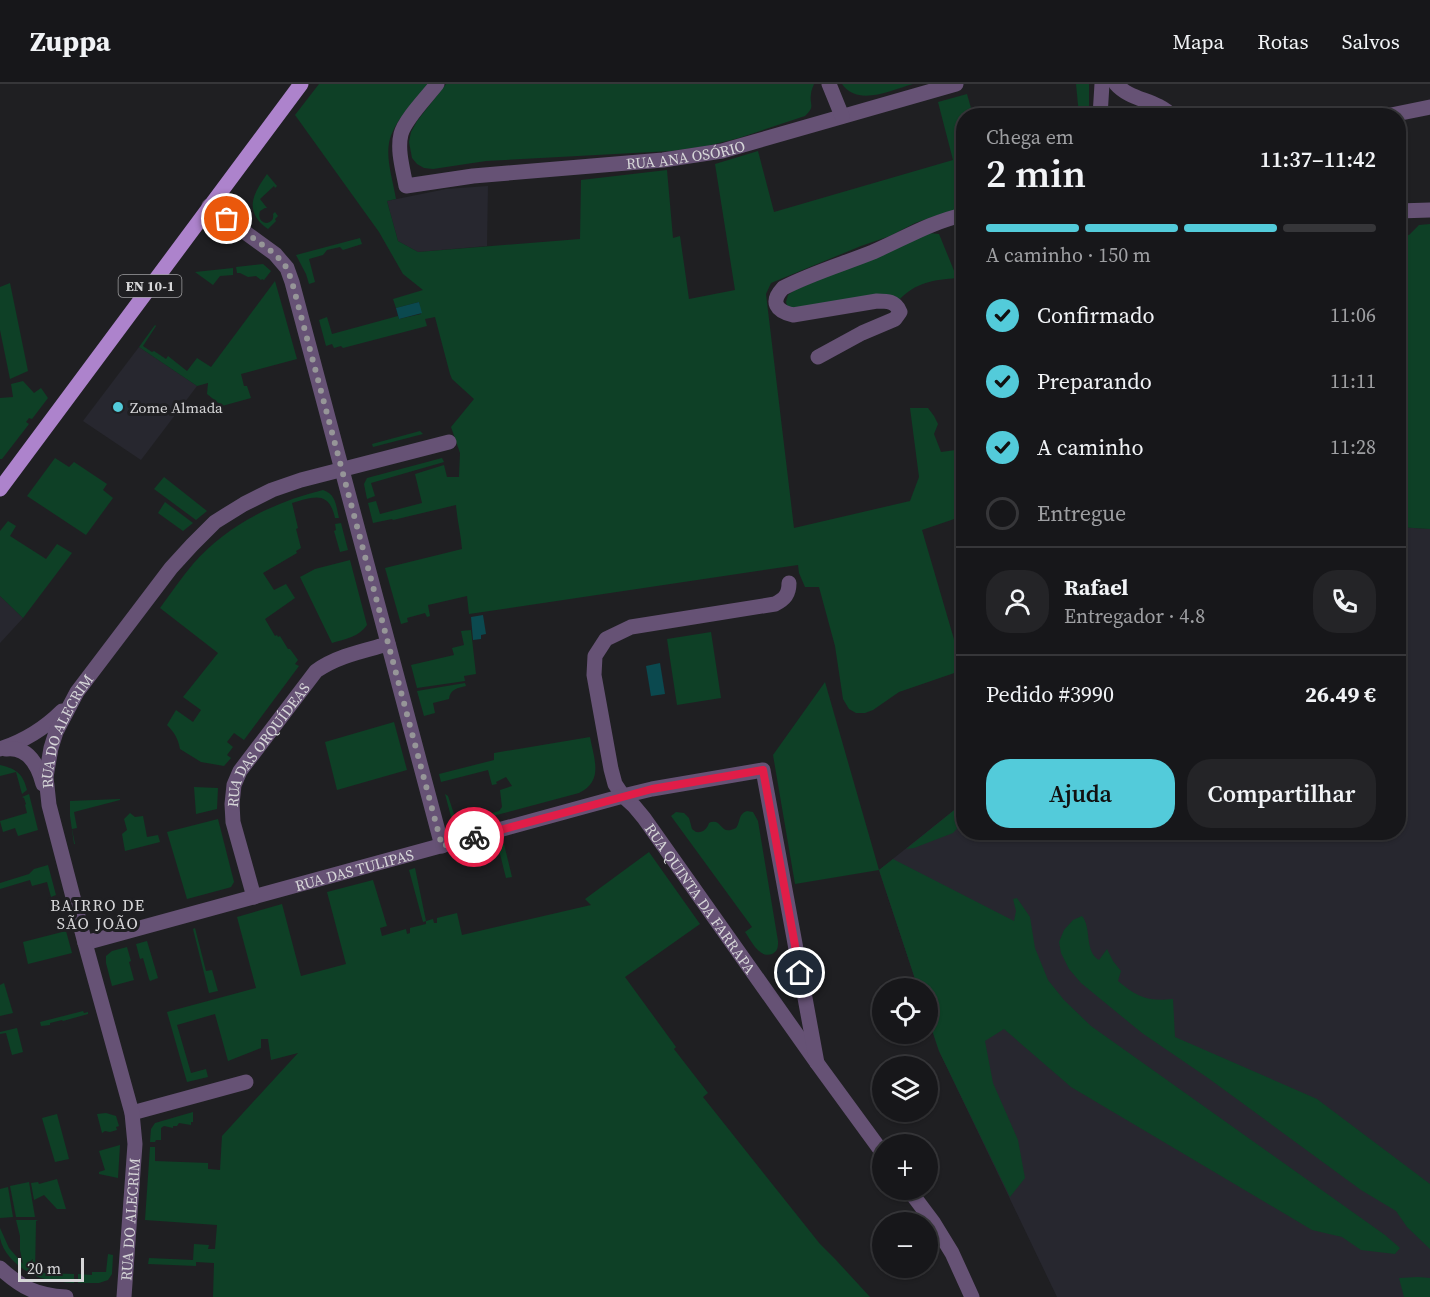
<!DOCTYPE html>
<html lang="pt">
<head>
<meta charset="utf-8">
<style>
	body { margin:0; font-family:"Source Serif 4",serif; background:#242427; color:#f1f3f6; height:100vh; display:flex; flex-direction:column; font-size:22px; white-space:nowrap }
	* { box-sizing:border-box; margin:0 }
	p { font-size:20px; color:#9e9fa2 }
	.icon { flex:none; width:33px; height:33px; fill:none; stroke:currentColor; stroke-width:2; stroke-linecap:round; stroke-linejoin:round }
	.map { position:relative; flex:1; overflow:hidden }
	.side { position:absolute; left:956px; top:24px; width:450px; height:732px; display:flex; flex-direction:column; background:#17171a; border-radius:24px; box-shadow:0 2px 4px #0004,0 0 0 2px #363639 }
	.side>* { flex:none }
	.fabs { position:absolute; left:872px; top:894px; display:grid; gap:12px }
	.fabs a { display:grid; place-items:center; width:66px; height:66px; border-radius:50%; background:#17171a; box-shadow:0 2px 4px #0004,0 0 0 2px #363639; font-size:30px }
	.scale { position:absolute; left:18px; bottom:15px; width:66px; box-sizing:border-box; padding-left:6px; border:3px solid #d6d6d8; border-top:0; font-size:16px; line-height:21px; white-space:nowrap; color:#d6d6d8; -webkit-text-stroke:4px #1f1f22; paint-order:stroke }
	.pin { position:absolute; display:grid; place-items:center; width:51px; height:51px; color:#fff; margin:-26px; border:3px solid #fff; border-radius:50%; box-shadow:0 2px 6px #0007 }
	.courier { position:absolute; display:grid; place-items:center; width:60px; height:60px; margin:-30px; border:4px solid #e11d48; border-radius:50%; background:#fff; color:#222; box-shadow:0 2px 8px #0007 }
	.headline em { font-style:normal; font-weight:600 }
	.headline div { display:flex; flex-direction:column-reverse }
	.headline { display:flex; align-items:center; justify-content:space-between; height:102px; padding:0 30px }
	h1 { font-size:39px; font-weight:600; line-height:45px }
	.bar { display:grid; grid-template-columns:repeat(4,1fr); gap:9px 6px; align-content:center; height:72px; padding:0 30px }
	.bar i { height:8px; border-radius:4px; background:#363639 }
	.bar .on { background:#53cbda }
	.bar p { grid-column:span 4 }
	.line { display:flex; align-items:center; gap:15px; padding:0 30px; border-top:2px solid #363639 }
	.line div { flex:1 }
	.round { display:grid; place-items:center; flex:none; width:63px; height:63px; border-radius:24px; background:#242427 }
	ol { padding:0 30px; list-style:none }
	li { display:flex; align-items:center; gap:18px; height:66px }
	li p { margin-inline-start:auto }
	li .icon { padding:6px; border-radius:50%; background:#53cbda; color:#111; stroke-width:4 }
	li:last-child { color:#9e9fa2 }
	li i { width:33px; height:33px; border:3px solid #363639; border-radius:50% }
	.action { display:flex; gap:12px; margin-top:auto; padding:12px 30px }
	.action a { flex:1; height:69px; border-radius:24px; background:#53cbda; color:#111; font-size:24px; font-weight:600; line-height:69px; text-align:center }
	.action a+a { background:#242427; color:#f1f3f6 }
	header { display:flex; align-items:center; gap:36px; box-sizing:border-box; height:84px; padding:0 30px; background:#17171a; border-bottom:2px solid #363639 }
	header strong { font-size:28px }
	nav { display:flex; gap:33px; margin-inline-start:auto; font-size:21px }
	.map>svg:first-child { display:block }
	.built { fill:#27272f }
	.green { fill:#0e4026 }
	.water { fill:#0b494f }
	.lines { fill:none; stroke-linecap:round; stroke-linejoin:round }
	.minor { stroke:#665275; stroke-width:15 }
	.major { stroke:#ad83cc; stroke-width:15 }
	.done { stroke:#969698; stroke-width:6; stroke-dasharray:0 10.8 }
	.route { stroke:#e11d48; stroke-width:8 }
	.poi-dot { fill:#53cbda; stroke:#1f1f22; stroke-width:2 }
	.labels { text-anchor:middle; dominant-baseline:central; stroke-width:6; stroke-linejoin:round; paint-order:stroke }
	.shield { fill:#1f1f22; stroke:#9f9fa1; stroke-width:1.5 }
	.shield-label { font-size:14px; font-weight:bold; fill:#d6d6d8 }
	.street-label { font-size:15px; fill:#d6d6d8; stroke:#1f1f22 }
	.poi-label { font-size:15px; fill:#d6d6d8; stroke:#1f1f22; text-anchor:start }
	.neighbourhood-label { font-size:16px; letter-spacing:1.5px; fill:#d6d6d8; stroke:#1f1f22 }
</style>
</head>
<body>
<header>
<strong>Zuppa</strong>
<nav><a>Mapa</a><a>Rotas</a><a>Salvos</a></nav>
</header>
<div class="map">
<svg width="1430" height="1213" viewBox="0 0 1430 1213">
	<rect width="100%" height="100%" fill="#1f1f22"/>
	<g class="built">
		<path d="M488,102L487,162L418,168L398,157L387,117L446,105Z"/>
		<path d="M139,263L197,302L141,376L83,337Z"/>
		<path d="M1398,443L1430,445V1213H1057L939,967L927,931V904H918L879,786L963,719V748H1398Z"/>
		<path d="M0,512L23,534L0,559Z"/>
	</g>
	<g class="green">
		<path d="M319,0H428C415,16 393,38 389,59C386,76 393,97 396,115L387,117L398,157L418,168L580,155L581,96L667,86L673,154L680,152L689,215L735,206L715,80L758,67L774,128L953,76L938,18L967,10L973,31L963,32V125L938,131L915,139L890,152L861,162L771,199L766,210L794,444L910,417L919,393L910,324H928L934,332L938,340L934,350L941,368L963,365V432L922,446L963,586L899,608L873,626L865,629H856L849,625L843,615L835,562L819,503H805L799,489L798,481L469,530L467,512L428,521L430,532L427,533L425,529L407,534L408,538L401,540L385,484L462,465C461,450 457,436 456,421L393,436L392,435L373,439L368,419L376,417L380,430L422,419L415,390L444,381L447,393H459L460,369L451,343L474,315L452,295L450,290L435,233L425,235L427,242L343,264L341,262L334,264L332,260L326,262L319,236L327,233L332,250L398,232L399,235L421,230L419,218L396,224L393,215L423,206L403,190L379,148L295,31Z"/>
		<path d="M446,0H814C813,3 811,6 811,10C809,21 816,22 805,32L739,54L707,62L671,67L486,77L433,85L424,84L417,80L412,74L409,58L411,48L417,37Z"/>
		<path d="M842,0H913C891,6 858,23 842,0Z"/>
		<path d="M1076,0H1089V31H1079Z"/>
		<path d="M267,90L277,102L275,104L274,102L260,115L267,124H265L260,127C258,133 260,138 267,139C272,138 274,135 273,130L275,128L278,132L275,135L276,137L268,145C243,127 253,110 267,90Z"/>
		<path d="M1430,140V445L1398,443V152L1409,151L1419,141Z"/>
		<path d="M929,149L939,150L957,194C934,196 916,198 899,216L805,226L788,224L786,218L788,211L795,206Z"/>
		<path d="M360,154L362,160L343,166L340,163L327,166L323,171L309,175L315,198L309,200L306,190L296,171Z"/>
		<path d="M263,180L271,187L264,196L262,195L261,196L256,192L248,193L240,189H237L236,183Z"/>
		<path d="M233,184V191L220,192L213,201L195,188Z"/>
		<path d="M275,197L297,275L241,290L244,302H247L251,314L222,322L207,310L208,299L197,302L139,263L155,241L156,242L143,262L152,268L154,267L166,275L168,272L187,287L197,274L211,283Z"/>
		<path d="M10,199L28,287L10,295L0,246V203Z"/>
		<path d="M23,297L34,309L41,304L48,314L32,335L29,334L26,338L29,340L2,375H0V314L13,313L11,300Z"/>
		<path d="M420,347L423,350L373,363L372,360Z"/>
		<path d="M55,374L69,383L74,378L107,400L103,406L113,414L86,451L27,412Z"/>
		<path d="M442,374L444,378L371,399L375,412L367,415L364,400L367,394Z"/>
		<path d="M164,393L207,427L196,436L154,405Z"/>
		<path d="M323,406C336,410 336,422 339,434H335C329,406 313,413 292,419L298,444L296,445L301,464L296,467L297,469L263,489L274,506L286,500L295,514L265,535L275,552L277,551L278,553L280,552L288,565H290L298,576L295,580L299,582L244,656L234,649L227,658L233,663L227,671L231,674L224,682L201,678L180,665C178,654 174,648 167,641L176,626L193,638L201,626L183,613L218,569L160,524C171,509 181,494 193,480C227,441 274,418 323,406Z"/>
		<path d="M165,418L193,439L183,447L158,429Z"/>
		<path d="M8,437L16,442L10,452L46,475L57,460L72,469L23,534L0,512V447Z"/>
		<path d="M341,439L348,466L340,468L334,447L336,446L335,440Z"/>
		<path d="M350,476L367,541C359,553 345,555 332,559L300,493L315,485Z"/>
		<path d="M471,546L476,590L464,592L465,597L417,604L411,581L454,571L452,564L464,561L461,547Z"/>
		<path d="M711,548L721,614L677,621L667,555Z"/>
		<path d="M825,598L879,786L893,775L1014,837L1016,827L1013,815L1017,814L1030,833L1035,864L1048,896L1064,916L1091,942L1385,1151L1400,1164L1395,1170L1361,1166L1342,1153L1312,1146L1071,1003L1004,945L985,957L993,999L1018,1056L1025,1094L1010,1113L939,967L927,931V904H918L879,786L795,800L773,671Z"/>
		<path d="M465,599L466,602C458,604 450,605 449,615L433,619L435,629L424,632L417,607Z"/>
		<path d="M394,638L407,686L337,706L325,658Z"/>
		<path d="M590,653C594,675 604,697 579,709L489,733V730L499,727L502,723L500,706L512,702L506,693L496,698L497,700L492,701L488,686L441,698L439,690L494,676V669Z"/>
		<path d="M0,681C17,685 23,690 27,706L22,710L16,688L0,692Z"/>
		<path d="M194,703L218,704L217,725L196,730Z"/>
		<path d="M29,710L38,746L18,752L15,744L3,748L0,737L27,729L25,721L26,720L24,714L22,713Z"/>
		<path d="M445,710L448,712L456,736L463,737L481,732V735L459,741L453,740Z"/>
		<path d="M120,715V716L74,728L77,744L72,745L75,760H74L70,732V717Z"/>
		<path d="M963,719V738L953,749L914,764L906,765Z"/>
		<path d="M747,727L753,728L758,737L778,857C778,863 778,867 772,870C759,875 751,856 745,848L752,843L671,732L676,728L684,729L689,734L692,745L696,748C703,749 707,745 709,739C723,733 719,753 736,744C741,737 738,730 747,727Z"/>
		<path d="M130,729L135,733L143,732L147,753L158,751L160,758L125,767L122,750L127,746L124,735Z"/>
		<path d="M218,735L234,798L231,803L228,804L187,815L167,748Z"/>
		<path d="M504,760L512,793L506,794L498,762Z"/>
		<path d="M649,768L700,840L625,893L676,963L674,965L708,1009L703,1013L820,1160L836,1176L870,1213H213L214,1179L196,1178V1182L148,1180L149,1174L193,1176L194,1160L209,1161L208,1165H215L217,1141L145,1136L150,1063H155V1077L208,1079V1085L220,1086L222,1052L298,969L271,976L268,955H261V964L228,977L215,930L177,941L191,989L206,985L208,993L187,998L167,928L256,904L237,833L282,820L301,892L346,880L327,808L373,796L387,842L380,844L382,852L406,845L407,850L410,849V844L426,840V837L423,838L409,786L415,784L426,837L433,835L434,839H437V834L457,829L462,851L591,821L585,815Z"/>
		<path d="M48,781L56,811L51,813L47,798L32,802L30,796L0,805V799L29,790L34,785Z"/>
		<path d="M1082,832C1092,844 1084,867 1099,876L1107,865L1113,877L1121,887L1118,897C1137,913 1148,918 1173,915L1175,953L1317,1015L1430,1100V1165L1407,1143L1396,1127L1361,1106L1208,994L1142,949L1081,899L1069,885L1061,869L1059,858L1064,846L1073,836Z"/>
		<path d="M195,844L206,887L212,886L218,907L209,909L193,845Z"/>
		<path d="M66,847L72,869L28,880L23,858Z"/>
		<path d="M147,857L158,894L150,897L149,895L143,874L140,875L136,860Z"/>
		<path d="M127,863L131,877L129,878L134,896L112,902L106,879V872L112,867Z"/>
		<path d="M4,899L13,929L0,932V901Z"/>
		<path d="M83,927L84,929L88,928V930L63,937L62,936L50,939V941L41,942L40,938Z"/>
		<path d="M17,944L23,968L12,971L6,949L0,950V948Z"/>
		<path d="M193,1028V1038H191V1041L179,1039L177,1042H173V1044L164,1042L161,1044V1056H156L155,1058H150L151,1045L155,1039Z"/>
		<path d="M106,1029L116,1032L119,1042L116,1043L117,1046L110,1048L105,1047L102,1049L97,1030Z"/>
		<path d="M57,1030L69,1075L55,1078L42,1034Z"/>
		<path d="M120,1061L118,1094L99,1090V1088L105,1086L99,1067Z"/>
		<path d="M57,1095L66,1125H57L44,1111L34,1116L31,1099L38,1098L39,1100Z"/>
		<path d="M29,1098L35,1133H16L10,1102Z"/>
		<path d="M8,1103L13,1133L0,1134V1105Z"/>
		<path d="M16,1136H38L36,1137L35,1189L42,1192L43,1189L74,1190V1199C64,1198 54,1198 45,1195C26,1190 4,1174 0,1154C0,1150 0,1147 0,1144L9,1164L23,1180L20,1166V1152Z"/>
		<path d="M108,1170L113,1171L112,1190L108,1196L99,1199H78V1190L92,1191V1188H106Z"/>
		<path d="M1418,1193L1430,1194V1213H1404L1399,1194Z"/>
	</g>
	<g class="water">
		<path d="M419,218L422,229L399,235L396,224Z"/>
		<path d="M483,531L486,550L481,551V555L473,556L471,533Z"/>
		<path d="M660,579L665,610L651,612L646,582Z"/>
	</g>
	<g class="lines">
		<g class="minor">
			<path id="s1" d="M437,0C427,13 405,35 401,50C397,66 403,86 406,102L473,92L663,76L722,67L956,0"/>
			<path d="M829,0L842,32"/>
			<path d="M1116,0C1131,17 1156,15 1172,32"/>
			<path d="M1100,32L1102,0"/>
			<path d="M1386,32L1430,23"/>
			<path d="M209,122L275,170L287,184L292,198L442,762"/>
			<path d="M1398,127L1430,126"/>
			<path d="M818,273L862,249L895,235L900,228C896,217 887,217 877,217L793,231C776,227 770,218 783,204C812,189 843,180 873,168C903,155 931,138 963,131"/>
			<path id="s2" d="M789,499C789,510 785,515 775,520L631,543L606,555L595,572L594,591L611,685L615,700L623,712L634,722L644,734L817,979L882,1068"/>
			<path d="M0,665C24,657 44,645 62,627"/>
			<path d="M6,665C28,662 38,681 43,700"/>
			<path id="s3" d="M254,813L233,738L232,720L234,701L240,687L316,587C337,572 363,567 388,560"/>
			<path id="s4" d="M85,859L623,712L652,705L763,686L817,979"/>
			<path d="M132,1029L246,998"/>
			<path d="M909,1106L933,1138L952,1169L972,1213"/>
			<path d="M0,1184C22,1204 36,1211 66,1213"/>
			<path id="s5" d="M124,1213L135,1060L132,1029L85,859L49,721L46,693L51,664L56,648L77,608L171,484L192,461L215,438L244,420L272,406L301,396L449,358"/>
		</g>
		<path class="major" d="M0,405L301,0"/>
	</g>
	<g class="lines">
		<path class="done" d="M227,135L275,170L287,184L292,198L442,762L474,753"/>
		<path class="route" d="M474,753L652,705L763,686L800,889"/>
	</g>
	<circle class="poi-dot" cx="118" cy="323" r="6"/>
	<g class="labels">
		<rect class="shield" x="118.5" y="191" width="63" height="22" rx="4.5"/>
		<g class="shield-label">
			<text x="150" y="202">EN 10-1</text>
		</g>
		<g class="street-label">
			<text stroke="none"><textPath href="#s1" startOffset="396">RUA ANA OSÓRIO</textPath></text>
			<text stroke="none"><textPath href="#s5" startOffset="582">RUA DO ALECRIM</textPath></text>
			<text stroke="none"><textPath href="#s3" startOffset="166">RUA DAS ORQUÍDEAS</textPath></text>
			<text stroke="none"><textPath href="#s4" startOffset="279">RUA DAS TULIPAS</textPath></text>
			<text stroke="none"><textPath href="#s2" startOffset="494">RUA QUINTA DA FARRAPA</textPath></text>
			<text stroke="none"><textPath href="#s5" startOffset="78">RUA DO ALECRIM</textPath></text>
		</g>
		<g class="poi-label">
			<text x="130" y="323">Zome Almada</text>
		</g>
		<g class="neighbourhood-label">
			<text x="98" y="821">BAIRRO DE<tspan x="98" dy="18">SÃO JOÃO</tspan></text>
		</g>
	</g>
</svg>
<div class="fabs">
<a><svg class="icon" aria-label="locate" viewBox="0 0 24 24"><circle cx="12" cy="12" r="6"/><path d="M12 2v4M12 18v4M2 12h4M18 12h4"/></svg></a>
<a><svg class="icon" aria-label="layers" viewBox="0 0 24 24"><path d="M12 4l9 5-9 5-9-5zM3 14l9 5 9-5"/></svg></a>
<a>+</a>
<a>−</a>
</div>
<div class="scale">20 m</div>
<div class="pin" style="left:227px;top:135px;background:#ea580c"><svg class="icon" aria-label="bag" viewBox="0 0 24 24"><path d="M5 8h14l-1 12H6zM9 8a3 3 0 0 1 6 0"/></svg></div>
<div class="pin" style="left:800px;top:889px;background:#1f2937"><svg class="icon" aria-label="home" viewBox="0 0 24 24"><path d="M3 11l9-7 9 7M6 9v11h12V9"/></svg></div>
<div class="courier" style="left:474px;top:753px"><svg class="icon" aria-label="bike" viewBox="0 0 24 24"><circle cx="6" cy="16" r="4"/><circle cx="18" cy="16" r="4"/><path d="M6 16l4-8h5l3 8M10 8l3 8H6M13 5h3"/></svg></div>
<section class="side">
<div class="headline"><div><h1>2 min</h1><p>Chega em</p></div><em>11:37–11:42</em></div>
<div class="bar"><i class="on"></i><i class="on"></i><i class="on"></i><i></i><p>A caminho · 150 m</p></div>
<ol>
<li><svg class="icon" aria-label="check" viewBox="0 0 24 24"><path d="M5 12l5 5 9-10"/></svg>Confirmado<p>11:06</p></li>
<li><svg class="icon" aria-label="check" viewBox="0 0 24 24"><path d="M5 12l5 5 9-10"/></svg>Preparando<p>11:11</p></li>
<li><svg class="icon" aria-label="check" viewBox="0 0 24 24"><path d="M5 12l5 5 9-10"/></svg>A caminho<p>11:28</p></li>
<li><i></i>Entregue</li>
</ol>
<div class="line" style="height:108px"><a class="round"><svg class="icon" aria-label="person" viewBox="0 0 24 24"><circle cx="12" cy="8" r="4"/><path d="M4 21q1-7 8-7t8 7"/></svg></a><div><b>Rafael</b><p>Entregador · 4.8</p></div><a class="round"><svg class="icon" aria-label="phone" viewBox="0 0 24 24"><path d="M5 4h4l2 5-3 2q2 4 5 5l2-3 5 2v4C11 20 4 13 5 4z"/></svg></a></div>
<div class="line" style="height:78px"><div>Pedido #3990</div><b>26.49 €</b></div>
<div class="action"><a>Ajuda</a><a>Compartilhar</a></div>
</section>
</div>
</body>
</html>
